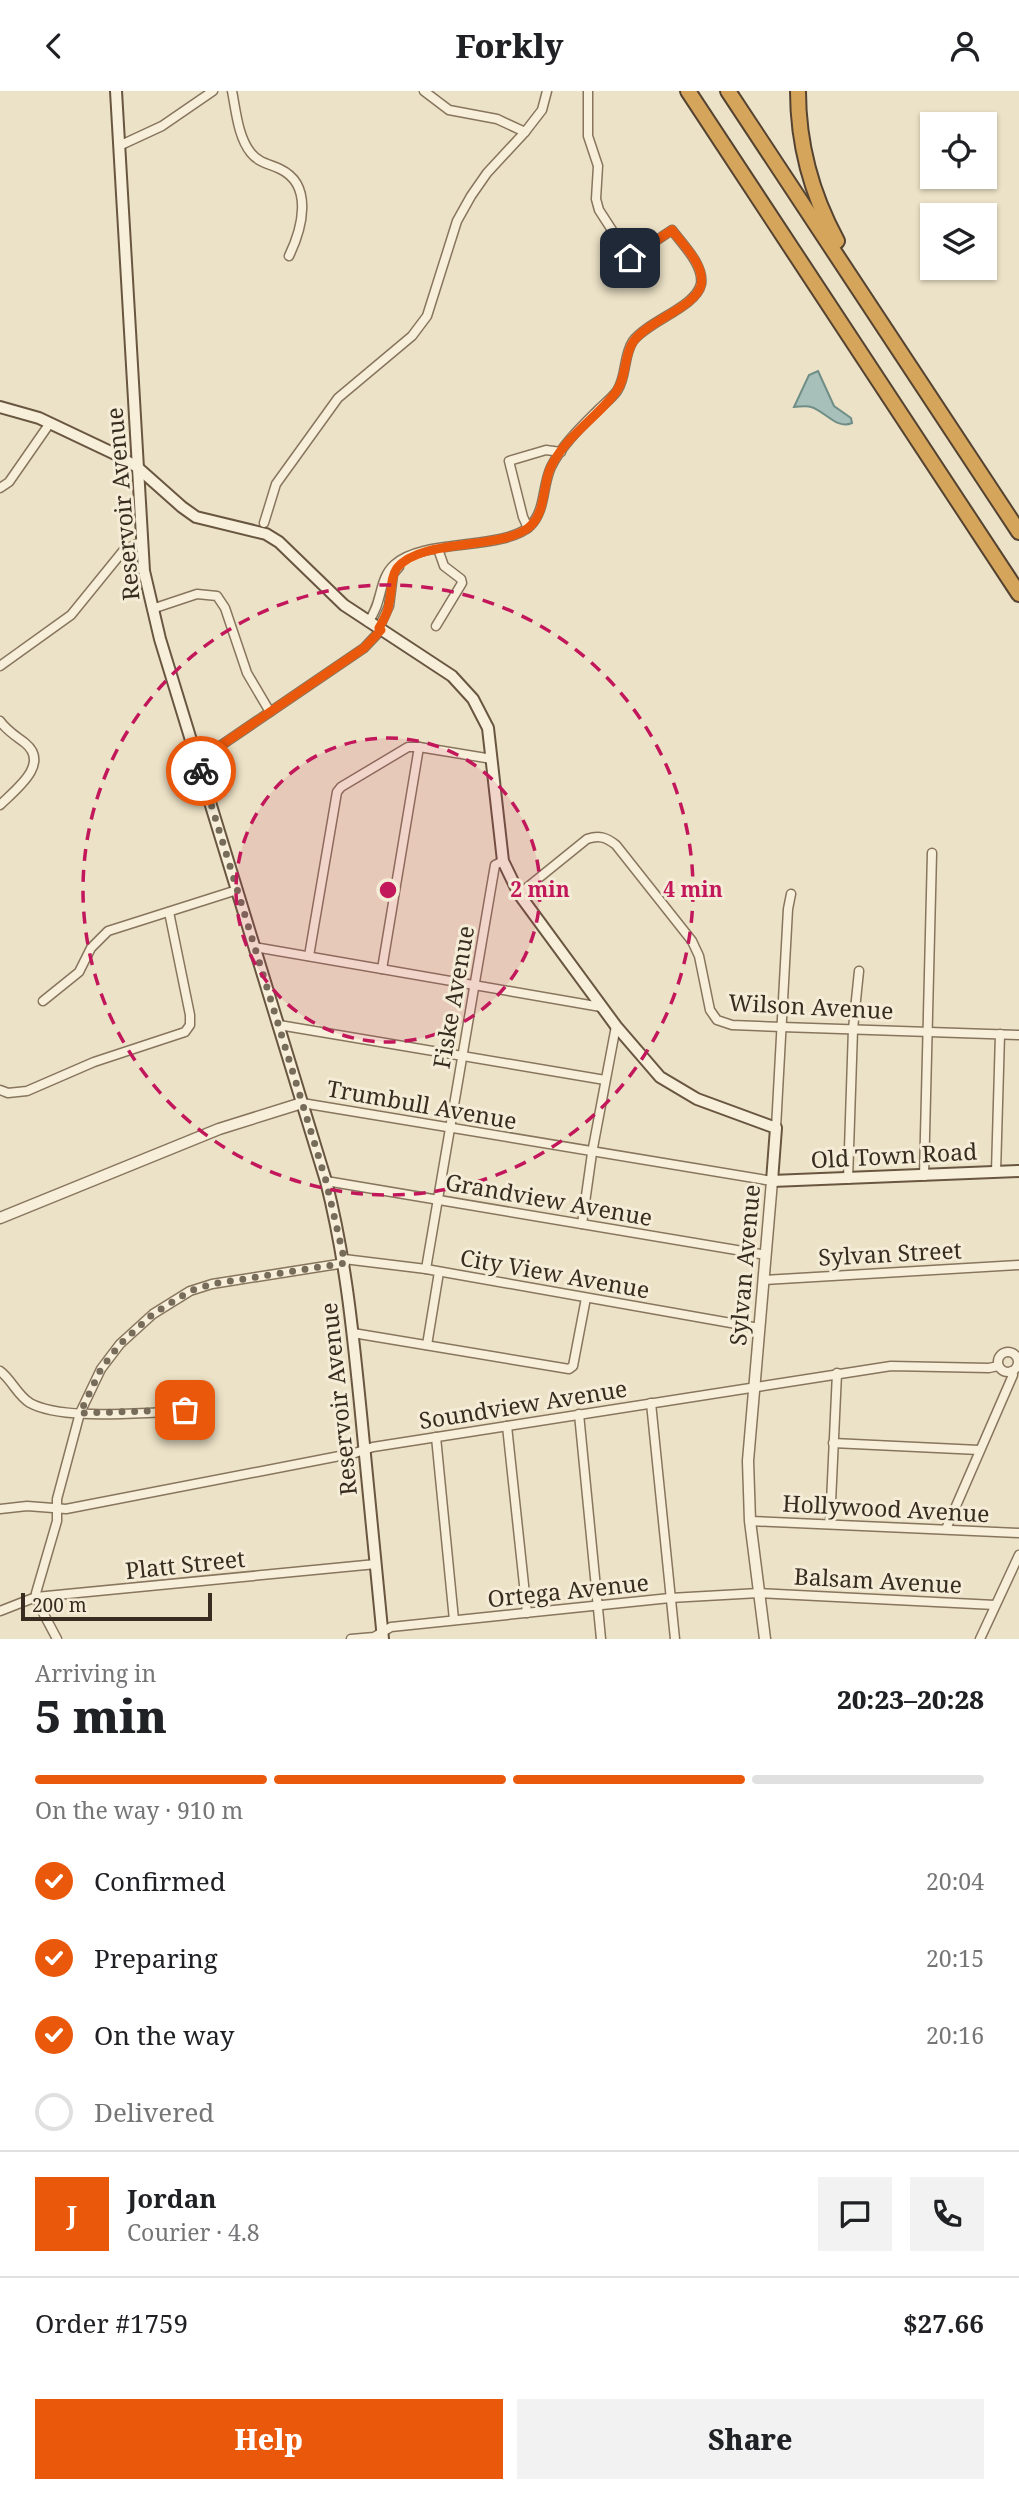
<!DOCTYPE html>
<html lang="en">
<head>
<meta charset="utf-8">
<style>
	body { margin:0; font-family:"Noto Serif",serif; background:#f2f2f2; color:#202124; height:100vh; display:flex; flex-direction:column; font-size:26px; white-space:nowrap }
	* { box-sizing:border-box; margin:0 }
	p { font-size:23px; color:#757577 }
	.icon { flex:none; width:38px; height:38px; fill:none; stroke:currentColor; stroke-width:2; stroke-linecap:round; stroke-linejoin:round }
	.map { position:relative; height:1548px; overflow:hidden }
	.sheet { display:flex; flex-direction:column; background:#fff; flex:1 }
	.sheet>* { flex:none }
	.tools { position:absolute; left:920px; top:21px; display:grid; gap:14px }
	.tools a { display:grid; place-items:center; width:77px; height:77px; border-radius:0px; background:#fff; box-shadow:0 2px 5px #0004; font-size:35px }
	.scale { position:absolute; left:21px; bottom:18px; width:191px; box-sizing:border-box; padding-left:7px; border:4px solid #382c20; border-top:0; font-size:19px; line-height:24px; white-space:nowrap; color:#382c20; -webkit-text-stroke:5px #f4ecd6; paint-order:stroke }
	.pin { position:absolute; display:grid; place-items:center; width:60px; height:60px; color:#fff; margin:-30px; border-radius:14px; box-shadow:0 4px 10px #0006 }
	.courier { position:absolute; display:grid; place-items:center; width:70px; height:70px; margin:-35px; border:5px solid #ea580c; border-radius:50%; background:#fff; color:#222; box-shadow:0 2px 9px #0007 }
	.summary em { font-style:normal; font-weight:800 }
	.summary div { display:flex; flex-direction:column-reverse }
	.summary { display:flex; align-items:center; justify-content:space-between; height:119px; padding:0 35px }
	h1 { font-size:46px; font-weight:800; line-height:52px }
	.bar { display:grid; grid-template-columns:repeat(4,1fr); gap:10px 7px; align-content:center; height:84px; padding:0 35px }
	.bar i { height:9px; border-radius:5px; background:#e0e0e0 }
	.bar .current { background:#ea580c }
	.bar p { grid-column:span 4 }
	.line { display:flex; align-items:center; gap:18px; padding:0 35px; border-top:2px solid #e0e0e0 }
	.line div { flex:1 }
	.round { display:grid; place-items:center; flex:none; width:74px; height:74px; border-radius:0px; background:#f2f2f2 }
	ol { padding:0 35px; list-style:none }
	li { display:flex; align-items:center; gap:21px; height:77px }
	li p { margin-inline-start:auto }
	li .icon { padding:7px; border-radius:50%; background:#ea580c; color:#fff; stroke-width:4 }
	li:last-child { color:#757577 }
	li i { width:38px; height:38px; border:4px solid #e0e0e0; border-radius:50% }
	.primary-button { display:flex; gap:14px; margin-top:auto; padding:14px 35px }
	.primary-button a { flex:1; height:80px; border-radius:0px; background:#ea580c; color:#fff; font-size:28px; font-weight:800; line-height:80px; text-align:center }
	.primary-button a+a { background:#f2f2f2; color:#202124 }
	header { display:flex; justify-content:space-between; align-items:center; height:91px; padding:0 35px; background:#fff; font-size:32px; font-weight:800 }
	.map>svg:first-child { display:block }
	.water { fill:#a8c0ba; stroke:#6f8e87; stroke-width:2 }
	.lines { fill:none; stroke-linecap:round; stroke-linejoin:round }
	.minor-casing { stroke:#87755d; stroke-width:11 }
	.tertiary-casing { stroke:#87755d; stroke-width:13 }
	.secondary-casing { stroke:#695640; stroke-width:14 }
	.motorway-casing { stroke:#554331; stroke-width:18 }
	.minor { stroke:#f7efda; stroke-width:8 }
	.tertiary { stroke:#f7efda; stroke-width:10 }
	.secondary { stroke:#f7efda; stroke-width:10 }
	.motorway { stroke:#d6a55c; stroke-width:14 }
	.done { stroke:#776c5a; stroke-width:7; stroke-dasharray:0 12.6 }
	.route { stroke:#ea580c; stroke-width:9 }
	.ring { fill:none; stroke:#c2185b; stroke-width:3.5; stroke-dasharray:12 9 }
	.labels { text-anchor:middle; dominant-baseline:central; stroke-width:6; stroke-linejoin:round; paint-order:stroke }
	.street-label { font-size:23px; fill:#382c20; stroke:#f4ecd6 }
	.centre { fill:#c2185b; stroke:#f4ecd6; stroke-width:3.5 }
	.ring-label { font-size:21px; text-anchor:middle; font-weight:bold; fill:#c2185b; stroke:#f4ecd6; stroke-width:6; stroke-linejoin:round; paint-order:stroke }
</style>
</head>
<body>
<header><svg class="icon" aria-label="back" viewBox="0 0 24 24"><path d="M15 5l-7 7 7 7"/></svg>Forkly<svg class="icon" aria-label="person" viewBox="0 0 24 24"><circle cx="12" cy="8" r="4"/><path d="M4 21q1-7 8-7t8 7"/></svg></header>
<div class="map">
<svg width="1019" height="1548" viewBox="0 0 1019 1548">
	<rect width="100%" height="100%" fill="#ece2c7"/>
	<path class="water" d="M818,280L834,315L851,327L852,332C837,339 825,320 811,316C806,314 799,316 794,316L809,284Z"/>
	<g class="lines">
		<g class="minor-casing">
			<g id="minor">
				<path d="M232,0C236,20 238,46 251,62C259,72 270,73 280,78C314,94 302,138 289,165"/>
				<path d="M424,0L449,19L497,28L525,41"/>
				<path d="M121,54L162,35L213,0"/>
				<path d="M0,397L9,391L50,332"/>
				<path d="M264,432L276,393L338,307L412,245L427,225L457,130L471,105L487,82L525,41L542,19L547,0"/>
				<path d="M528,437L523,426L509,370L546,359L561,361"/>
				<path d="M152,518L197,503L217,505L225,517L247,582L270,621"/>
				<path d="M368,531C383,512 378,489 394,474C422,447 503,460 530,435C546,419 542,395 551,376C562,354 581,336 598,319C604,313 612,307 617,300C627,285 623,265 633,250C648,230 696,216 701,193C704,174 683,154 672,139L630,167L599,119L596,108L598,75L588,45V0"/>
				<path d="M436,535L462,492L461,488L444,475L438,458"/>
				<path d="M379,537L389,515L393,483L399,476"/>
				<path d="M0,575L71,524L123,460L142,450"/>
				<path d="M0,630C7,640 16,645 25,652C51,673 15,699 0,714"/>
				<path d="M198,670L364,557L381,539"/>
				<path d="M519,803L587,748C599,744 606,746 616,754L692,850L699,865L710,919L717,929L732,934L782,936L1019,944"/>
				<path d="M254,856L601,916"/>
				<path d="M309,865L337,701L341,696L408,656H419L492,668"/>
				<path d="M382,878L419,656"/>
				<path d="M43,910L79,881L91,857L108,840L237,799"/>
				<path d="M279,934L605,989"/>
				<path d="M0,999L8,1002L27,1000L94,971L185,941L190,934V924L169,821"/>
				<path d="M302,1012L772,1090"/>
				<path d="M776,1037L788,818L791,803"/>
				<path d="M996,1081L1000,943"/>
				<path d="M924,1085L932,762"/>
				<path d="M848,1088L853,938L859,880"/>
				<path d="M326,1090L766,1164"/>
				<path d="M582,1133L592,1062L616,935"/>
				<path d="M344,1168L426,1178L759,1237"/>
				<path d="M426,1178L495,774L503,770"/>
				<path d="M764,1189L1019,1174"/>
				<path d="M353,1242L569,1278L573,1275L586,1207"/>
				<path d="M427,1254L439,1181"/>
				<circle cx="1008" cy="1271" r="10"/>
				<path d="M0,1280C12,1289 17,1304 30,1312C63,1330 140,1321 178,1321L193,1315"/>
				<path d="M651,1312L675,1548"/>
				<path d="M579,1323L601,1548"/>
				<path d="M507,1335L527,1522"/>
				<path d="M436,1346L454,1529"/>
				<path d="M833,1352L979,1359"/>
				<path d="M0,1418L27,1415L66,1418L355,1362L373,1356L891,1275L989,1277L998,1275"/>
				<path d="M750,1430L1019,1442"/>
				<path d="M830,1433L837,1282"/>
				<path d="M946,1438L1013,1284L1012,1280"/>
				<path d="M0,1520L36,1506L376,1473"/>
				<path d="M57,1548L40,1516L36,1502L57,1430V1408L80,1322L101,1278L120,1253L153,1223L190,1200L212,1193L345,1172"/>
				<path d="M351,1548L374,1546L391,1536L670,1507L759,1502L995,1514"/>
				<path d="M980,1548L1019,1464"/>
			</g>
		</g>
		<g class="tertiary-casing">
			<g id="tertiary">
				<path d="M0,1127L219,1038L302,1012"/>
				<path d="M765,1548L750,1430L748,1370L772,1090"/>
			</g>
		</g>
		<g class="secondary-casing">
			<g id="secondary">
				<path d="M116,0L144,480L160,548L326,1090C346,1169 353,1243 361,1323C368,1398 375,1473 383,1548"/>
				<path d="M0,316L39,327L115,363L137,376L182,416L196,426L266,443L279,451L344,514L452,585L473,608L488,637L503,770L519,803L616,935L660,986L697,1008L776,1037L772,1090L1019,1080"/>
			</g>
		</g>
		<g class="motorway-casing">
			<g id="motorway">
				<path d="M688,0L1019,503"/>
				<path d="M728,0L1019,441"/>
				<path d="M798,0C798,52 812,104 837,150"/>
			</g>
		</g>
		<use href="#minor" class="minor"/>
		<use href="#tertiary" class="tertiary"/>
		<use href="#secondary" class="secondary"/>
		<use href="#motorway" class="motorway"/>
	</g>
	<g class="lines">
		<path class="done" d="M185,1319L80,1322L101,1278L120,1253L153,1223L190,1200L212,1193L345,1172L326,1090L201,680"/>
		<path class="route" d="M201,680L198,670L364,557L381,539L379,537C383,530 388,522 389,513C392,501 390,487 397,477C421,447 499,459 528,437C546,423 542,397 550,378C564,346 596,328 616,301C627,287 623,266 633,251C647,230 696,216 701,194C705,174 683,154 672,139L630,167"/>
	</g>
	<circle cx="388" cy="799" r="152" fill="#c2185b" fill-opacity=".12"/>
	<g class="ring">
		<circle cx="388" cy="799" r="152"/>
		<circle cx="388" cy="799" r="305"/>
	</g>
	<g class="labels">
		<g class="street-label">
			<text transform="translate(122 413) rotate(-95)">Reservoir Avenue</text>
			<text transform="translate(453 906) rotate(-80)">Fiske Avenue</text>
			<text transform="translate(811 915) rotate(3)">Wilson Avenue</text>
			<text transform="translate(422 1013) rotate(10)">Trumbull Avenue</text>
			<text transform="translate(894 1064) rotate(-3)">Old Town Road</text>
			<text transform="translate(549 1108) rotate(10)">Grandview Avenue</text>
			<text transform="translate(890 1162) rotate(-3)">Sylvan Street</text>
			<text transform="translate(744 1174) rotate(-85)">Sylvan Avenue</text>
			<text transform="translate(555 1182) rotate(10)">City View Avenue</text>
			<text transform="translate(338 1308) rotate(-96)">Reservoir Avenue</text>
			<text transform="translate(523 1313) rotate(-9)">Soundview Avenue</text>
			<text transform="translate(886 1417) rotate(3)">Hollywood Avenue</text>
			<text transform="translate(185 1473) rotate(-6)">Platt Street</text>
			<text transform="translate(878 1489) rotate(3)">Balsam Avenue</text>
			<text transform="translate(568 1499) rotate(-6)">Ortega Avenue</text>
		</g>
	</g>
	<circle cx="388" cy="799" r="10" class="centre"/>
	<g class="ring-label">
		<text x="540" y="806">2 min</text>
		<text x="693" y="806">4 min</text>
	</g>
</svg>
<div class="tools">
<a><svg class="icon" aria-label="locate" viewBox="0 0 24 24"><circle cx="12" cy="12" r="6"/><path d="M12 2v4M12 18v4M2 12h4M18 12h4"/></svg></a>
<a><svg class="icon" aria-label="layers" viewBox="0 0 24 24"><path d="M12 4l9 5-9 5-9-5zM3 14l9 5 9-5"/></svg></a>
</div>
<div class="scale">200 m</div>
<div class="pin" style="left:185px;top:1319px;background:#ea580c"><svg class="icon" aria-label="bag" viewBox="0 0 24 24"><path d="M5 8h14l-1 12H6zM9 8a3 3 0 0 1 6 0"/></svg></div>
<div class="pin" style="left:630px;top:167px;background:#1f2937"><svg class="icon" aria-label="home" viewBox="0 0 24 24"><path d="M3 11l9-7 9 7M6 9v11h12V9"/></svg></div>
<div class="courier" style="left:201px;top:680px"><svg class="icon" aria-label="bike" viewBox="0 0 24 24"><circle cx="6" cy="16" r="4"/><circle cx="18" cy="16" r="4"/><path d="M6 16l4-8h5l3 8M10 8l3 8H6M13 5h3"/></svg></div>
</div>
<section class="sheet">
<div class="summary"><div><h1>5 min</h1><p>Arriving in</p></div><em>20:23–20:28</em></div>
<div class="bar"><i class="current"></i><i class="current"></i><i class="current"></i><i></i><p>On the way · 910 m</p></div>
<ol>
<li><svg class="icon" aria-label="check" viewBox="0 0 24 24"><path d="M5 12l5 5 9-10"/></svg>Confirmed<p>20:04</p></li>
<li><svg class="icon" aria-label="check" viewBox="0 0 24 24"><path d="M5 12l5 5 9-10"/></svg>Preparing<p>20:15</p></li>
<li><svg class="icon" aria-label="check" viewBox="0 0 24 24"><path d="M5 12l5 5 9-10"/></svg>On the way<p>20:16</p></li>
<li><i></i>Delivered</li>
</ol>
<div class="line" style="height:126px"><b class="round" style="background:#ea580c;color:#fff">J</b><div><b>Jordan</b><p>Courier · 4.8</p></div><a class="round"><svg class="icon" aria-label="chat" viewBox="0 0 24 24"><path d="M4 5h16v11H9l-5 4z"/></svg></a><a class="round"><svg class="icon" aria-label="phone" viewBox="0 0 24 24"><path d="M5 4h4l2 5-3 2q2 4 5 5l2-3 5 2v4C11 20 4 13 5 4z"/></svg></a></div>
<div class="line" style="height:91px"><div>Order #1759</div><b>$27.66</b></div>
<div class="primary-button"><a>Help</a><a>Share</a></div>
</section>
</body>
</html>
